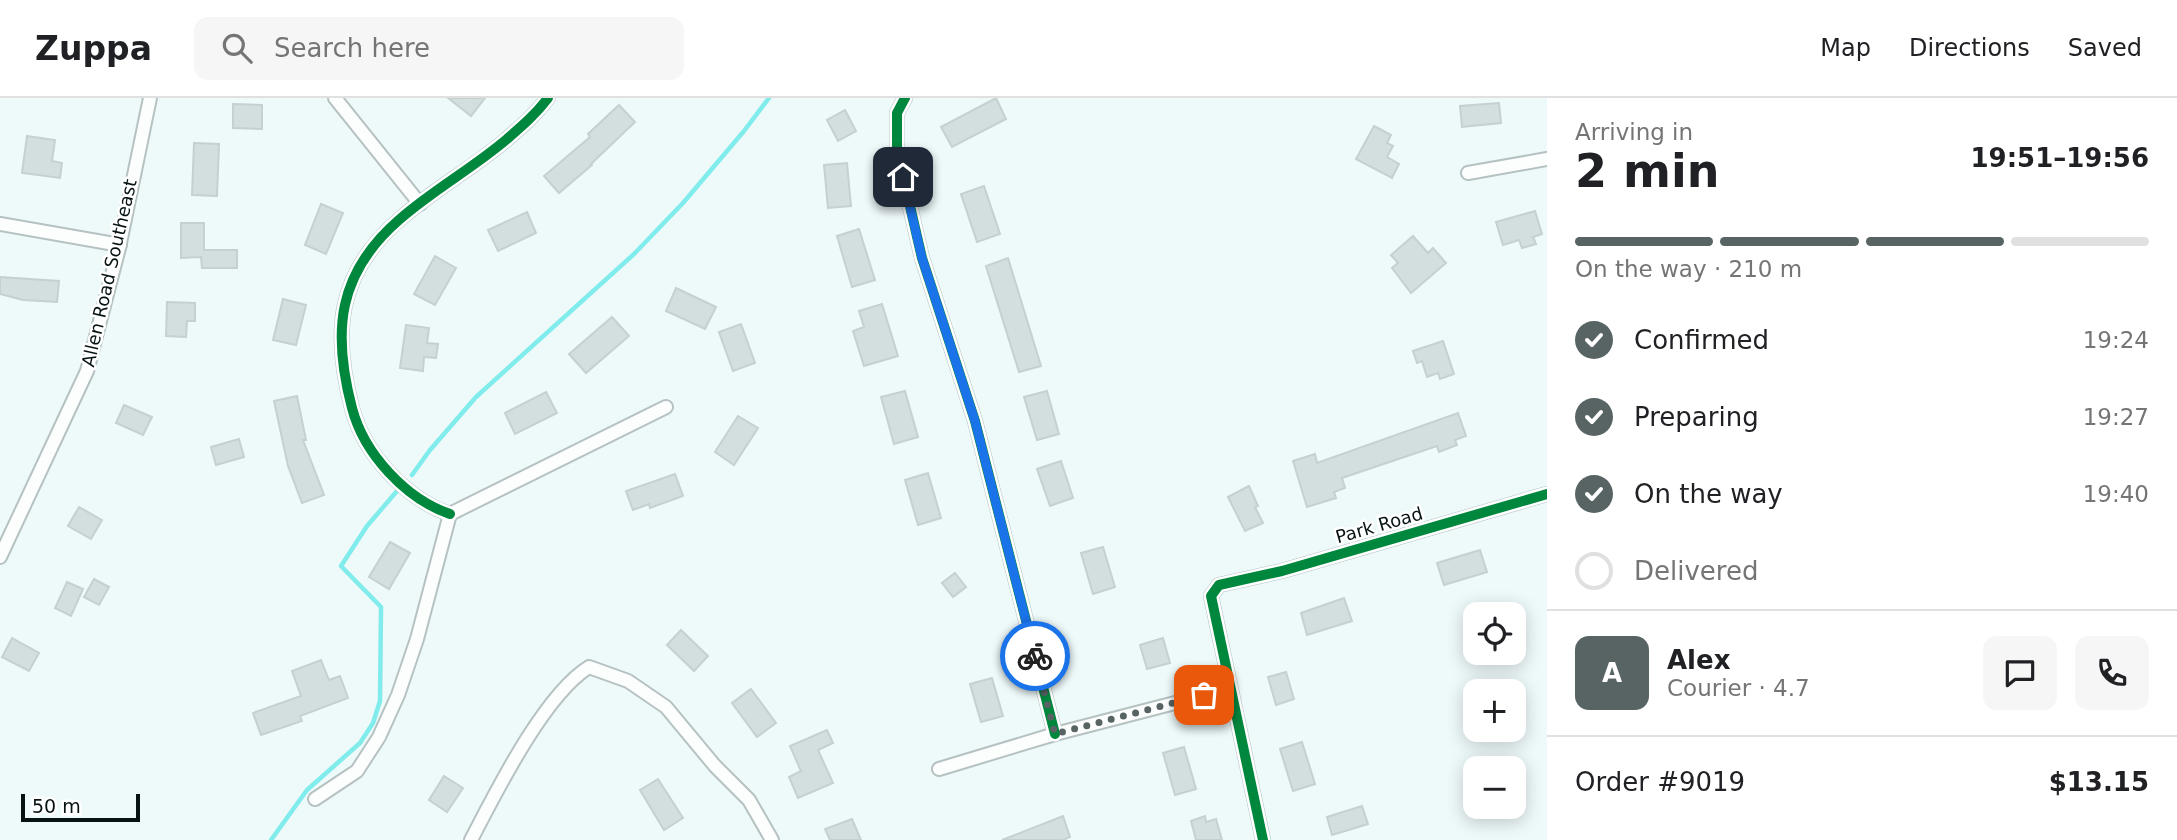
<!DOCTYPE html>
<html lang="en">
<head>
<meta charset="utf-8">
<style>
	body { margin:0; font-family:"DejaVu Sans",sans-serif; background:#f6f6f6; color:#202124; height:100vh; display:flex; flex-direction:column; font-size:26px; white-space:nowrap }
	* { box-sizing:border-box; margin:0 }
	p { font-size:23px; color:#757577 }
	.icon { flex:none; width:38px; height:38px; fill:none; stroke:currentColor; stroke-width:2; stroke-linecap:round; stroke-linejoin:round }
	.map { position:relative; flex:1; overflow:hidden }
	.details { display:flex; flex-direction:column; background:#fff; width:630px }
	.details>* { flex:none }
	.controls { position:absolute; left:1463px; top:504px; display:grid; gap:14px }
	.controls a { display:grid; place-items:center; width:63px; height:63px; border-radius:14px; background:#fff; box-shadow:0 4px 18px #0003; font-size:35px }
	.scale { position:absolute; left:21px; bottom:18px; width:119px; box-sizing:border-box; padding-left:7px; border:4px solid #071313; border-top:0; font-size:19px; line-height:24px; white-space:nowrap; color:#071313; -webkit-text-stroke:5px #fff; paint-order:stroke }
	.pin { position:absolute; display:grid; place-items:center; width:60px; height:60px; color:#fff; margin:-30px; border-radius:14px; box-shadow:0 4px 10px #0006 }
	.courier { position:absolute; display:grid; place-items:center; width:70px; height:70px; margin:-35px; border:5px solid #1a73e8; border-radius:50%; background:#fff; color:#222; box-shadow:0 2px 9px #0007 }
	.headline em { font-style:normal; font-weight:600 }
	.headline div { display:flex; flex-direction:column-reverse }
	.headline { display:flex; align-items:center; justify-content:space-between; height:119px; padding:0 28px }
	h1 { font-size:46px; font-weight:600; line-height:52px }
	.bar { display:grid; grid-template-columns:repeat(4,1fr); gap:10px 7px; align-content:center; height:84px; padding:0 28px }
	.bar i { height:9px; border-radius:5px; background:#e0e0e0 }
	.bar .selected { background:#586464 }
	.bar p { grid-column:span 4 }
	.line { display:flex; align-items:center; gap:18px; padding:0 28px; border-top:2px solid #e0e0e0 }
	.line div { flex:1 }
	.round { display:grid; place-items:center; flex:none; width:74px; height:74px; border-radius:14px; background:#f6f6f6 }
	ol { padding:0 28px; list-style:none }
	li { display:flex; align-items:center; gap:21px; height:77px }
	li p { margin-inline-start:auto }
	li .icon { padding:7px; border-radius:50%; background:#586464; color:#fff; stroke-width:4 }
	li:last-child { color:#757577 }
	li i { width:38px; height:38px; border:4px solid #e0e0e0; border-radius:50% }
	header { display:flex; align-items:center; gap:42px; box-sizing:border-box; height:98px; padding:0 35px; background:#fff; border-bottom:2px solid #e0e0e0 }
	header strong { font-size:33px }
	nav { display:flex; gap:38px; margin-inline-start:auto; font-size:24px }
	.search { width:490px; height:63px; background:#f6f6f6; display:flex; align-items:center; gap:18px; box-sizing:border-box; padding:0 24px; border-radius:14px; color:#757577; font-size:26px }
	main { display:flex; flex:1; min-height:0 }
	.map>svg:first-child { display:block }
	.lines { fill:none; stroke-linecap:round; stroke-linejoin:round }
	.stream { stroke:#80ecec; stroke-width:4.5 }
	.building { fill:#d3dfdf; stroke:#c5d0d0; stroke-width:2 }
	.street-casing { stroke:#b6c2c2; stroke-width:16 }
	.street { stroke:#fcfefe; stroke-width:12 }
	.cycleway-casing { stroke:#fff; stroke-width:15 }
	.cycleway { stroke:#00873e; stroke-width:10 }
	.done { stroke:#586464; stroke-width:7; stroke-dasharray:0 12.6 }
	.route { stroke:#1a73e8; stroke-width:9 }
	.labels { text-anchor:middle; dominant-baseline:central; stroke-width:5; stroke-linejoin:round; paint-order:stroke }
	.street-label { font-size:18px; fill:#071313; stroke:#fff }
</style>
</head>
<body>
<header>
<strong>Zuppa</strong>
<div class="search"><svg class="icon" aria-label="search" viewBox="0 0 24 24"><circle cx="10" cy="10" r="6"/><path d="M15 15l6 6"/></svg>Search here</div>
<nav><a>Map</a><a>Directions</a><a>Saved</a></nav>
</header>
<main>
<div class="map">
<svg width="1547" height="742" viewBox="0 0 1547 742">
	<rect width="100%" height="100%" fill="#eef9f9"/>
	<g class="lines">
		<g class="stream">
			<path d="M412,377L430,352L476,299L634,156L683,105L744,33L769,0"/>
			<path d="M271,742L307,692L360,645L373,625L380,603L381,509L341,468L367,428L397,393"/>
		</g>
	</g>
	<g class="building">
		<path d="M448,0H485L471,18Z"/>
		<path d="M996,0L1006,21L952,49L941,29Z"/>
		<path d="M1499,5L1501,25L1462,29L1460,8Z"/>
		<path d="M233,6L262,7V31L233,30Z"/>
		<path d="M619,7L635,24L591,66L592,67L559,95L544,78L590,39L588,36Z"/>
		<path d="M845,12L856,33L838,43L827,22Z"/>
		<path d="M1374,28L1391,37L1387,45L1393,48L1387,59L1399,66L1392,80L1356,61Z"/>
		<path d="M27,38L55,42L52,63L62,65L60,80L22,75Z"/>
		<path d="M194,45L219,46L217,98L192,97Z"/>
		<path d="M847,65L851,108L828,110L824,67Z"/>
		<path d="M984,88L1000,136L977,144L961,96Z"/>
		<path d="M321,106L343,115L326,156L305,147Z"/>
		<path d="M1535,113L1542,136L1533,139L1536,146L1522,150L1519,142L1503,147L1496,124Z"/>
		<path d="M527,114L536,135L498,153L488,132Z"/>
		<path d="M181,125H204V152H237V170H202L201,159L181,160Z"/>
		<path d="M859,131L875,182L852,189L837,138Z"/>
		<path d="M1413,138L1428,155L1433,150L1446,165L1411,195L1392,170L1398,165L1391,157Z"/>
		<path d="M435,158L456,170L435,207L414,196Z"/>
		<path d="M1008,160L1041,268L1019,274L986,168Z"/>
		<path d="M0,179L59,183L57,204L23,202L0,196Z"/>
		<path d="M676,190L716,209L705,231L666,213Z"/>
		<path d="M283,201L306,207L296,247L273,242Z"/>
		<path d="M167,204L195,205V223H187L186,239L166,238Z"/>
		<path d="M882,206L898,258L864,268L853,233L864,229L859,213Z"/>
		<path d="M612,219L629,238L586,275L569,256Z"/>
		<path d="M741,226L755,265L733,273L719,234Z"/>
		<path d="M406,227L429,230L427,245L438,246L436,260L424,259L423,273L400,270Z"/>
		<path d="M1443,243L1454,276L1440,281L1438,275L1427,279L1422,263L1417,265L1413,253Z"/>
		<path d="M905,293L918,339L894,346L881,299Z"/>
		<path d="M1047,293L1059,336L1037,342L1024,299Z"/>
		<path d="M546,294L557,315L515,336L505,315Z"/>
		<path d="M297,298L306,342H303L324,397L302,405L288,368L274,303Z"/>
		<path d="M124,307L152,319L143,337L116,325Z"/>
		<path d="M1458,315L1466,338L1455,342L1457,347L1439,354L1437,348L1342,380L1345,390L1334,394L1336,400L1307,409L1293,363L1315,356L1317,365Z"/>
		<path d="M738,318L758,330L734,367L715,354Z"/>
		<path d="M239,341L244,359L216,367L211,349Z"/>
		<path d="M1061,363L1073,400L1050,408L1037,371Z"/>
		<path d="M928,375L941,420L918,427L905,382Z"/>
		<path d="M675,376L683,398L650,410L649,406L633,412L626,393Z"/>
		<path d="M1249,388L1258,408L1255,409L1263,425L1245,433L1228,399Z"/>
		<path d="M79,409L102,422L91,441L68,428Z"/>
		<path d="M390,444L410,455L389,491L369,479Z"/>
		<path d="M1103,449L1115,489L1093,496L1081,455Z"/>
		<path d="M1480,452L1487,474L1444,487L1437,465Z"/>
		<path d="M955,475L966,489L953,499L942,485Z"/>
		<path d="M94,481L109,489L99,507L84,499Z"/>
		<path d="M67,484L83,491L71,518L55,510Z"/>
		<path d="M1344,500L1352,523L1307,537L1301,515Z"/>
		<path d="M681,532L708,558L694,573L667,547Z"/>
		<path d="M12,540L39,555L29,573L2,559Z"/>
		<path d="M1163,540L1170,565L1147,571L1140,547Z"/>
		<path d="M321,562L329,582L340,578L348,600L300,618L302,623L261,637L253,615L301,598L292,573Z"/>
		<path d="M1286,574L1294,601L1276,607L1268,579Z"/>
		<path d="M992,580L1003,618L981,624L970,586Z"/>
		<path d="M751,591L776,625L757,639L732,605Z"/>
		<path d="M827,632L833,645L818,652L833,685L798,700L789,679L801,673L790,648Z"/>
		<path d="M1302,644L1315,686L1293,693L1280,651Z"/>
		<path d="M1184,649L1196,691L1175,697L1163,655Z"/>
		<path d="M444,678L463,690L447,714L429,702Z"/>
		<path d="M658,681L683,720L664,732L640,692Z"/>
		<path d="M1362,708L1368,726L1332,737L1327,719Z"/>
		<path d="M1063,718L1070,739L1063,742H1002Z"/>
		<path d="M1205,718L1206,724L1216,721L1222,742H1196L1191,723Z"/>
		<path d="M852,721L861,742H830L825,731Z"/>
	</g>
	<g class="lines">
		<g class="street-casing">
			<g id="street">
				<path d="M335,0L420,106"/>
				<path d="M905,0L897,15V52L922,160L975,323L1055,636"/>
				<path d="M1468,75L1547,61"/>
				<path d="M0,126L120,147"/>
				<path d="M450,416C406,401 364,356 352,310C332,234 337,175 400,121C433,92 473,70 507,41C522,28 536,16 548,0"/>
				<path d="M450,416L666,309"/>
				<path d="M0,459L87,273L119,150L150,0"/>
				<path d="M939,671L1055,636L1229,591"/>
				<path d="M315,701L357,673L379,639L398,597L417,541L450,416"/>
				<path d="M471,742C496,694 544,597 589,569L628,583L666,609L715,668L749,702L772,742"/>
				<path d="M1263,742L1211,498L1219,487L1282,473L1547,396"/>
			</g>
		</g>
		<use href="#street" class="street"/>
		<g class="cycleway-casing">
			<g id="cycleway">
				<path d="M905,0L897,15V52L922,160L975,323L1055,636"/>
				<path d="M450,416C406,401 364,356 352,310C332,234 337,175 400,121C433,92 473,70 507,41C522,28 536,16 548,0"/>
				<path d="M1263,742L1211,498L1219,487L1282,473L1547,396"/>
			</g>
		</g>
		<use href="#cycleway" class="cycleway"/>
	</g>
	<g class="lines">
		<path class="done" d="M1035,558L1055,636L1204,597"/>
		<path class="route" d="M903,79L922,160L975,323L1035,558"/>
	</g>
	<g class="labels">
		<g class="street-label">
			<text transform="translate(109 175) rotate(-77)">Allen Road Southeast</text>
			<text transform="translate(1379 427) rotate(-16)">Park Road</text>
		</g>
	</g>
</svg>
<div class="controls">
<a><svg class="icon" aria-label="locate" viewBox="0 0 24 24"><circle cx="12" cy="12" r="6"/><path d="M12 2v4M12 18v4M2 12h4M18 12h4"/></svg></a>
<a>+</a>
<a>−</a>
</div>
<div class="scale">50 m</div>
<div class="pin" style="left:1204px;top:597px;background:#ea580c"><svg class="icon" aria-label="bag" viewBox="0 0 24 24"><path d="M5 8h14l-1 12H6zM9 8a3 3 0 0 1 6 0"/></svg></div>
<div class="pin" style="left:903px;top:79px;background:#1f2937"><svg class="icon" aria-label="home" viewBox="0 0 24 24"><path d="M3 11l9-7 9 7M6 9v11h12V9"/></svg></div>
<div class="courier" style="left:1035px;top:558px"><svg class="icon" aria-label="bike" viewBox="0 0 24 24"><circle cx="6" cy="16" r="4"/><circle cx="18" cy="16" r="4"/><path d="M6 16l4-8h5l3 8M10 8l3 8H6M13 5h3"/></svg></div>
</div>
<section class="details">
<div class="headline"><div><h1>2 min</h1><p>Arriving in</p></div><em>19:51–19:56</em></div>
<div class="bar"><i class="selected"></i><i class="selected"></i><i class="selected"></i><i></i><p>On the way · 210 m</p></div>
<ol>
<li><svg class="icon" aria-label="check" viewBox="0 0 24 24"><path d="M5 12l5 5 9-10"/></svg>Confirmed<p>19:24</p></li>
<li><svg class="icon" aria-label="check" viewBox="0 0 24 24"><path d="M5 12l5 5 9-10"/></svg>Preparing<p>19:27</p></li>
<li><svg class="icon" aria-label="check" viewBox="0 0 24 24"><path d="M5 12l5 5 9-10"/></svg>On the way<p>19:40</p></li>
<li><i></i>Delivered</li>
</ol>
<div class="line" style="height:126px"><b class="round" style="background:#586464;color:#fff">A</b><div><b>Alex</b><p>Courier · 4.7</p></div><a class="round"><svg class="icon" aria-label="chat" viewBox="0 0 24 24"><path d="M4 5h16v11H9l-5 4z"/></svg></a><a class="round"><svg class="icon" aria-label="phone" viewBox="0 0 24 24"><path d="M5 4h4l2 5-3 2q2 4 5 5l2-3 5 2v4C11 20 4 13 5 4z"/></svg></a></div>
<div class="line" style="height:91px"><div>Order #9019</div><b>$13.15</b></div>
</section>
</main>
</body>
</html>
